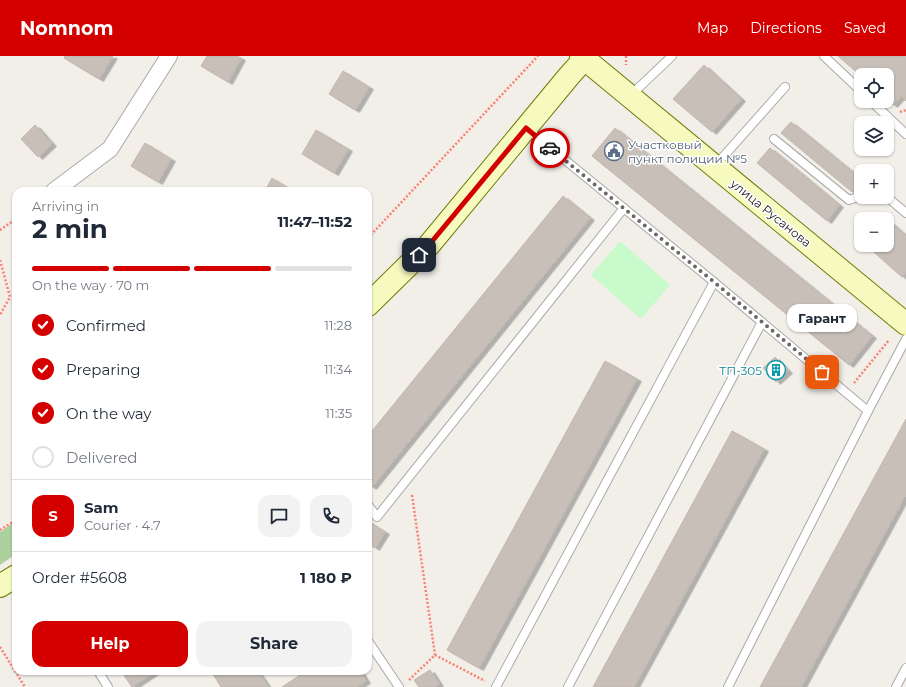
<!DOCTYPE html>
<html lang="en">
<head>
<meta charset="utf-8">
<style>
	body { margin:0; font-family:Montserrat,sans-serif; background:#f2f2f3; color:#1f2937; height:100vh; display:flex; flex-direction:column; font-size:15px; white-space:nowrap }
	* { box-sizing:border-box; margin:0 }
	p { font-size:13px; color:#747a83 }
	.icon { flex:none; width:22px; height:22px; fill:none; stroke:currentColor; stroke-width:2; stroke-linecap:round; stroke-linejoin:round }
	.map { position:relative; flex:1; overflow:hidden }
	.drawer { position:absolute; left:12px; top:131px; width:360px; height:488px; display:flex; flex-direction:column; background:#fff; border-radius:12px; box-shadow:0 1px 3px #0004 }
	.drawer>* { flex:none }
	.tools { position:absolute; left:854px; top:12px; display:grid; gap:8px }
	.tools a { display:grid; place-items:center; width:40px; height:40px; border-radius:8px; background:#fff; box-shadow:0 1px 3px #0004; font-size:20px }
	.pin { position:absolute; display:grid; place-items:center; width:34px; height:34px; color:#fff; margin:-17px; border-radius:8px; box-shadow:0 2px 6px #0006 }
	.courier { position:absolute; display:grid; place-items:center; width:40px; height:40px; margin:-20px; border:3px solid #d40000; border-radius:50%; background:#fff; color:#222; box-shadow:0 1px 5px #0007 }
	.bubble { position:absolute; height:28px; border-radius:12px; background:#fff; box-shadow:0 1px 3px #0004; font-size:13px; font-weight:700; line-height:28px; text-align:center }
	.summary em { font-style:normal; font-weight:700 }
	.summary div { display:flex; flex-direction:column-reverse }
	.summary { display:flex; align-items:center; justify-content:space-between; height:68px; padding:0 20px }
	h1 { font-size:26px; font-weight:700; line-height:30px }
	.bar { display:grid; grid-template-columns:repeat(4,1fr); gap:6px 4px; align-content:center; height:48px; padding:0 20px }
	.bar i { height:5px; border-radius:3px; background:#e0e1e3 }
	.bar .selected { background:#d40000 }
	.bar p { grid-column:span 4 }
	.line { display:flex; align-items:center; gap:10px; padding:0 20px; border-top:1px solid #e0e1e3 }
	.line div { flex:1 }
	.round { display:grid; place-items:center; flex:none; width:42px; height:42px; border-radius:12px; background:#f2f2f3 }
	ol { padding:0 20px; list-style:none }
	li { display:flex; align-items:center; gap:12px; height:44px }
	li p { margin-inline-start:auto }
	li .icon { padding:4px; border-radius:50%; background:#d40000; color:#fff; stroke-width:4 }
	li:last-child { color:#747a83 }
	li i { width:22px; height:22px; border:2px solid #e0e1e3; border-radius:50% }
	.action { display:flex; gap:8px; margin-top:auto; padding:8px 20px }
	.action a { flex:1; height:46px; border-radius:12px; background:#d40000; color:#fff; font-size:16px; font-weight:700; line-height:46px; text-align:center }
	.action a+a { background:#f2f2f3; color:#1f2937 }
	header { display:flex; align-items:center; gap:24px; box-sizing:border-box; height:56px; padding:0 20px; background:#d40000; color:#fff }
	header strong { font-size:19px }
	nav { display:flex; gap:22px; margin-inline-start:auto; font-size:14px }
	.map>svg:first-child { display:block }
	.forest { fill:#add19e }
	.park { fill:#c8facc }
	.building { fill:#c7bfb8; stroke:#c4b6ab; filter:url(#shadow) }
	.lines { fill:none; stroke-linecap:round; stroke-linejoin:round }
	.lane-casing { stroke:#a9a9a9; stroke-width:10 }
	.street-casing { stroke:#a9a9a9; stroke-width:18 }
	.secondary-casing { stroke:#707d05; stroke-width:24 }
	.path { stroke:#fa8072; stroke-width:2.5; stroke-dasharray:2 2; stroke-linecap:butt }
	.lane { stroke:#fff; stroke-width:8 }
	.street { stroke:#fff; stroke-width:16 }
	.secondary { stroke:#f7fabf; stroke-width:22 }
	.done { stroke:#6b6a68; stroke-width:4; stroke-dasharray:0 7.2 }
	.route { stroke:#d40000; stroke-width:5 }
	.labels { text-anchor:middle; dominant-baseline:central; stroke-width:3; stroke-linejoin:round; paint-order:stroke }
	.service-label { font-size:12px; fill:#4e5e75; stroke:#fff; text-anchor:start }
	.street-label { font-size:12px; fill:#222; stroke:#fff }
	.culture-label { font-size:12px; fill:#0d838f; stroke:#fff; text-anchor:end }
</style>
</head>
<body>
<header>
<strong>Nomnom</strong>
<nav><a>Map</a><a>Directions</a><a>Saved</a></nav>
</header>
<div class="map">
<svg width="906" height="631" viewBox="0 0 906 631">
	<defs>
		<filter id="shadow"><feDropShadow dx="4.5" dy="2.5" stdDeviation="0" flood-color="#0004"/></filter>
	</defs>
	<rect width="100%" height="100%" fill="#f2efe9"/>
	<path class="forest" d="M16,465V498L0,509V476Z"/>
	<path class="park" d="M620,185L670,229L641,263L591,219Z"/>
	<g class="building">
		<path d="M65,0H113L99,23L64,2Z"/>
		<path d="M207,0H237L241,2L228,26L201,10Z"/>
		<path d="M838,0H906V45L901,40L893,49L887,44V19H861V20Z"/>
		<path d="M704,9L741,43L712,76L673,43Z"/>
		<path d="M343,15L369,31L355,54L329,38Z"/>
		<path d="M791,66L861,123V126L852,136L781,77Z"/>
		<path d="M35,69L52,88L38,101L21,83Z"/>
		<path d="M615,72L872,280L849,309L592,100Z"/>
		<path d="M316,74L348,93L334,117L302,98Z"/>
		<path d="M145,87L171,103L158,126L131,110Z"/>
		<path d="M770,92L839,149L827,165L757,107Z"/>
		<path d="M272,122L293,135H265Z"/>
		<path d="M563,140L590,162L372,431L368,428V380Z"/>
		<path d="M890,166L906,180V216L902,221L868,191L870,189H887V169Z"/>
		<path d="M775,301L788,315L776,326L763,312Z"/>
		<path d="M605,305L637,323L479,612L447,594Z"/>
		<path d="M906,363V438L801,631H760Z"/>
		<path d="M732,375L764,393L634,631H593Z"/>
		<path d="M368,465L385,476L375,492L368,487Z"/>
		<path d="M430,614L439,628L434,631H419L414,624Z"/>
		<path d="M121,615H156L132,631Z"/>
		<path d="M211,615H257L268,631H221Z"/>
		<path d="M306,615H360L366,625L357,631H282Z"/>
	</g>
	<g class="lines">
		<g class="lane-casing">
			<g id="lane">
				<path d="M824,0L861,35"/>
				<path d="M630,40L672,0"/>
				<path d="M871,45L906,78"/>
				<path d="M526,72L714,226L868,355"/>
				<path d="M774,83L849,144L861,140"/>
				<path d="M715,110L785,31"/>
				<path d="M887,141L906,157"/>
				<path d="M368,449L377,461L624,152"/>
				<path d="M368,585L399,631"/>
				<path d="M98,615L108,631"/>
				<path d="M496,631L714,226"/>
				<path d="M568,631L762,266"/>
				<path d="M728,631L868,355L906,283"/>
				<path d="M896,631L906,612"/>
			</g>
		</g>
		<g class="street-casing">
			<path id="street" d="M54,135L110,93L169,0"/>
		</g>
		<g class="secondary-casing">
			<g id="secondary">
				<path d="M581,0L906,268"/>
				<path d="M368,249L429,189L569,20L587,0"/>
				<path d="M0,530L16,520"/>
			</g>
		</g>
		<g class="path">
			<path d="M626,0V9"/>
			<path d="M900,56L906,54"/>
			<path d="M0,174L16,163"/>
			<path d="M368,182L538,0"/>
			<path d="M0,204L10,241L0,259"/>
			<path d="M854,327L889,284"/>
			<path d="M412,439L435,599"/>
			<path d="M0,474L16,464"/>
			<path d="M0,591L25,631"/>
			<path d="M409,624L435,599L485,625"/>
		</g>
		<use href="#lane" class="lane"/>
		<use href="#street" class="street"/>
		<use href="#secondary" class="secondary"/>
	</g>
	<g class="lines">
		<path class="done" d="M550,92L714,226L822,316"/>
		<path class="route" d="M419,199L429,189L526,72L550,92"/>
	</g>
	<defs>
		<g id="civic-ring" transform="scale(1)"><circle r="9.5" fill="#fff" stroke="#5c6f8a" stroke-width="1.5"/><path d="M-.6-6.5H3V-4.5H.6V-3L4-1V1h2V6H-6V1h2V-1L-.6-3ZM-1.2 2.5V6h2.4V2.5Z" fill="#5c6f8a"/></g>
		<g id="building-ring" transform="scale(1)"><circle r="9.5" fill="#fff" stroke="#0f9aa8" stroke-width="1.5"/><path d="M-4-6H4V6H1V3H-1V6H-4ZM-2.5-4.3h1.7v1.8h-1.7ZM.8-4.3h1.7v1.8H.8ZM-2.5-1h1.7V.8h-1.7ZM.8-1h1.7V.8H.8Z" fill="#0f9aa8"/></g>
	</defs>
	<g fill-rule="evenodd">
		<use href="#civic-ring" x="614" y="95"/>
		<use href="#building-ring" x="776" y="314"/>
	</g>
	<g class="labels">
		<g class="service-label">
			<text x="628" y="88">Участковый<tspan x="628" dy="14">пункт полиции №5</tspan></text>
		</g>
		<g class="street-label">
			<text transform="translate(771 157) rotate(39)">улица Русанова</text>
		</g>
		<g class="culture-label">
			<text x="762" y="314">ТП-305</text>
		</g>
	</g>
</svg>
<div class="tools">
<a><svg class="icon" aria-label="locate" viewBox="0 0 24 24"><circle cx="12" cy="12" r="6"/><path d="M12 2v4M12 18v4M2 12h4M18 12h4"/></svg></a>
<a><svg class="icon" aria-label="layers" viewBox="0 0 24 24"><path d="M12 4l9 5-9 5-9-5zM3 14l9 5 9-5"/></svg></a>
<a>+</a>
<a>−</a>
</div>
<div class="pin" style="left:822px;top:316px;background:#ea580c"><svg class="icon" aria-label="bag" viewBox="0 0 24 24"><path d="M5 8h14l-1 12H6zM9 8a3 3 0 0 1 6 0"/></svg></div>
<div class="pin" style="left:419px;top:199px;background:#1f2937"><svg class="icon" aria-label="home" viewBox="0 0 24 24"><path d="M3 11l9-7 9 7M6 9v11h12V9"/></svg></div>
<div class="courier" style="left:550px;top:92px"><svg class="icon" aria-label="car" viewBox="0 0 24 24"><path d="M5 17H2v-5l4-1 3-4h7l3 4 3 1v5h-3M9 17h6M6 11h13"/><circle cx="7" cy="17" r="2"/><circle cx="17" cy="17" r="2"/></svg></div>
<div class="bubble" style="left:787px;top:248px;width:70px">Гарант</div>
<section class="drawer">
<div class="summary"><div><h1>2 min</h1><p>Arriving in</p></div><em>11:47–11:52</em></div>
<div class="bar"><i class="selected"></i><i class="selected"></i><i class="selected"></i><i></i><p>On the way · 70 m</p></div>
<ol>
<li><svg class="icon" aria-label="check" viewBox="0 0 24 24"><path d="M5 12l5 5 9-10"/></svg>Confirmed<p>11:28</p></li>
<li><svg class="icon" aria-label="check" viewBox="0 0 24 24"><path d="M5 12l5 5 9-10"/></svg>Preparing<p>11:34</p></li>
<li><svg class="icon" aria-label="check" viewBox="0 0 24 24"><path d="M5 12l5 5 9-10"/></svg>On the way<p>11:35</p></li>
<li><i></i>Delivered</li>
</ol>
<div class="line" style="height:72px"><b class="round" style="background:#d40000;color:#fff">S</b><div><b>Sam</b><p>Courier · 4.7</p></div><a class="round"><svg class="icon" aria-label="chat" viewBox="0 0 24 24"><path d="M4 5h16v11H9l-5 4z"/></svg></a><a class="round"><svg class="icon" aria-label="phone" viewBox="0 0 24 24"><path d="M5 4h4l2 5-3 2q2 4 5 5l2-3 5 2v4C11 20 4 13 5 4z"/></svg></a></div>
<div class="line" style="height:52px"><div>Order #5608</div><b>1 180 ₽</b></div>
<div class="action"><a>Help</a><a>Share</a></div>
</section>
</div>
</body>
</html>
